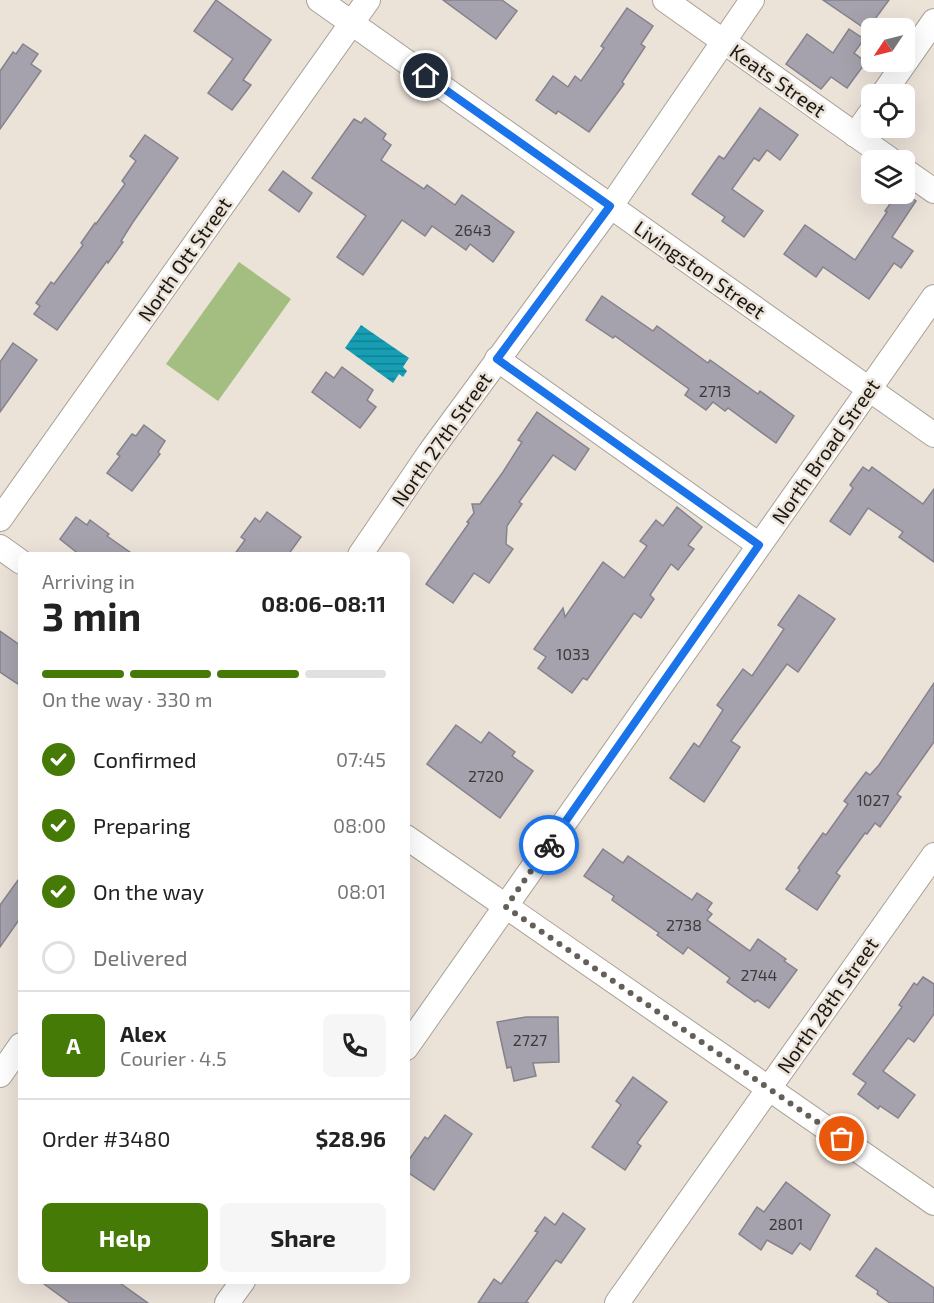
<!DOCTYPE html>
<html lang="en">
<head>
<meta charset="utf-8">
<style>
	body { margin:0; font-family:"Exo 2",sans-serif; background:#f6f6f6; color:#222; height:100vh; display:flex; flex-direction:column; font-size:22px; white-space:nowrap }
	* { box-sizing:border-box; margin:0 }
	p { font-size:20px; color:#767676 }
	.icon { flex:none; width:33px; height:33px; fill:none; stroke:currentColor; stroke-width:2; stroke-linecap:round; stroke-linejoin:round }
	.map { position:relative; flex:1; overflow:hidden }
	.details { position:absolute; left:18px; top:552px; width:392px; height:732px; display:flex; flex-direction:column; background:#fff; border-radius:9px; box-shadow:0 6px 24px #0002 }
	.details>* { flex:none }
	.needle { width:39px; rotate:235deg }
	.buttons { position:absolute; left:861px; top:18px; display:grid; gap:12px }
	.buttons a { display:grid; place-items:center; width:54px; height:54px; border-radius:9px; background:#fff; box-shadow:0 6px 24px #0002; font-size:30px }
	.pin { position:absolute; display:grid; place-items:center; width:51px; height:51px; color:#fff; margin:-26px; border:3px solid #fff; border-radius:50%; box-shadow:0 2px 6px #0007 }
	.courier { position:absolute; display:grid; place-items:center; width:60px; height:60px; margin:-30px; border:4px solid #1a73e8; border-radius:50%; background:#fff; color:#222; box-shadow:0 2px 8px #0007 }
	.headline em { font-style:normal; font-weight:700 }
	.headline div { display:flex; flex-direction:column-reverse }
	.headline { display:flex; align-items:center; justify-content:space-between; height:102px; padding:0 24px }
	h1 { font-size:39px; font-weight:700; line-height:45px }
	.bar { display:grid; grid-template-columns:repeat(4,1fr); gap:9px 6px; align-content:center; height:72px; padding:0 24px }
	.bar i { height:8px; border-radius:4px; background:#e0e0e0 }
	.bar .selected { background:#467a07 }
	.bar p { grid-column:span 4 }
	.line { display:flex; align-items:center; gap:15px; padding:0 24px; border-top:2px solid #e0e0e0 }
	.line div { flex:1 }
	.round { display:grid; place-items:center; flex:none; width:63px; height:63px; border-radius:9px; background:#f6f6f6 }
	ol { padding:0 24px; list-style:none }
	li { display:flex; align-items:center; gap:18px; height:66px }
	li p { margin-inline-start:auto }
	li .icon { padding:6px; border-radius:50%; background:#467a07; color:#fff; stroke-width:4 }
	li:last-child { color:#767676 }
	li i { width:33px; height:33px; border:3px solid #e0e0e0; border-radius:50% }
	.cta { display:flex; gap:12px; margin-top:auto; padding:12px 24px }
	.cta a { flex:1; height:69px; border-radius:9px; background:#467a07; color:#fff; font-size:24px; font-weight:700; line-height:69px; text-align:center }
	.cta a+a { background:#f6f6f6; color:#222 }
	.map>svg:first-child { display:block }
	.garden { fill:#a3be80 }
	.water { fill:url(#water-rules) }
	.building { fill:#a5a2ad; stroke:#85828d; stroke-width:1.5 }
	.lines { fill:none; stroke-linecap:round; stroke-linejoin:round }
	.minor-casing { stroke:#a9a198; stroke-width:26 }
	.minor { stroke:#fff; stroke-width:24 }
	.done { stroke:#645f59; stroke-width:6; stroke-dasharray:0 10.8 }
	.route { stroke:#1a73e8; stroke-width:8 }
	.labels { text-anchor:middle; dominant-baseline:central; stroke-width:5; stroke-linejoin:round; paint-order:stroke }
	.number-label { font-size:16px; fill:#3e3a3b }
	.street-label { font-size:20px; fill:#1b1815; stroke:#ebe2d8 }
</style>
</head>
<body>
<div class="map">
<svg width="934" height="1303" viewBox="0 0 934 1303">
	<defs>
		<pattern id="water-rules" width="6" height="5" patternUnits="userSpaceOnUse" patternTransform="scale(1.5)"><rect width="6" height="5" fill="#159eb4"/><path d="M0 2.5h6" fill="none" stroke="#128091"/></pattern>
	</defs>
	<rect width="100%" height="100%" fill="#ebe2d8"/>
	<path class="garden" d="M239,262L291,299L218,401L166,364Z"/>
	<path class="water" d="M361,325L409,358L403,367L407,371L403,377L399,374L393,383L345,348Z"/>
	<g class="building">
		<path d="M216,0L271,40L243,80L251,85L232,110L208,93L233,59L194,31Z"/>
		<path d="M443,0H502L517,11L496,39Z"/>
		<path d="M823,0H889L867,30Z"/>
		<path d="M627,8L653,26L641,44L645,47L622,82L624,84L589,132L558,111L556,114L536,100L553,76L568,87L575,76L581,81L604,48L601,46Z"/>
		<path d="M849,29L864,39L854,53L866,62L847,88L831,77L821,89L786,64L807,34L833,53Z"/>
		<path d="M23,44L38,54L31,64L41,71L0,129V71L13,52L16,54Z"/>
		<path d="M760,108L798,135L780,160L767,150L759,161L754,158L732,189L763,211L744,237L722,221L725,217L692,194L719,156L724,159Z"/>
		<path d="M365,118L386,134L383,139L391,145L381,160L424,189L427,185L455,205L462,195L514,232L493,262L470,244L466,250L432,226L425,236L402,220L363,275L337,257L366,216L312,178L354,119L361,123Z"/>
		<path d="M145,135L178,158L133,222L121,241L123,242L108,263L107,261L57,330L34,314L40,306L36,303L51,282L54,284L83,245L81,243L95,223L96,224L125,184L122,181L136,161L130,156Z"/>
		<path d="M283,171L312,193L299,212L269,190Z"/>
		<path d="M904,193L916,201L892,237L913,251L901,268L894,263L869,299L823,267L816,277L784,254L805,225L855,260L887,212L885,211L897,194Z"/>
		<path d="M602,296L653,331L657,326L708,363L710,360L758,394L760,391L794,416L776,443L728,408L725,411L713,402L706,410L685,395L689,389L615,336L613,338L586,320Z"/>
		<path d="M13,343L37,360L0,412V362Z"/>
		<path d="M342,367L373,390L367,400L376,407L360,428L312,392L326,372L334,378Z"/>
		<path d="M537,412L589,449L575,470L553,455L519,502L522,504L507,526L506,544L513,549L489,583L474,573L453,603L426,584L469,523L467,522L474,513L472,504H480L503,472L522,442L518,440Z"/>
		<path d="M144,425L165,441L158,452L160,454L132,491L107,473L120,456L117,454L132,434L136,436Z"/>
		<path d="M863,467L869,471L872,467L923,504L934,489V562L899,537L903,532L868,508L850,535L830,521L853,488L850,485Z"/>
		<path d="M677,507L702,527L688,545L694,549L678,570L671,564L650,595L654,599L641,618L634,613L587,680L583,678L572,693L538,668L546,657L534,649L563,608L565,617L603,562L624,578L647,546L640,541L656,520L663,526Z"/>
		<path d="M267,512L301,537L288,555H234L245,540L241,537L255,518L260,522Z"/>
		<path d="M76,517L87,525L90,520L109,534L107,536L134,555H80L60,539Z"/>
		<path d="M799,595L835,619L798,672L787,664L731,741L740,747L704,802L670,778L694,743L699,747L723,710L717,705L743,669L752,676L784,629L778,625Z"/>
		<path d="M0,631L21,646V686L0,672Z"/>
		<path d="M934,683V742L897,794L901,797L880,827L875,823L867,834L865,833L836,873L840,876L817,910L786,889L800,870L798,868L823,833L826,835L848,804L844,801L866,772L870,775L879,765Z"/>
		<path d="M456,725L481,743L489,732L515,752L512,756L533,771L500,818L427,764Z"/>
		<path d="M603,849L623,863L628,856L692,900L697,893L712,903L707,910L712,914L707,920L750,951L758,939L786,959L784,961L797,970L769,1008L757,1000L755,1002L727,982L730,978L688,947L683,954L657,935L659,933L612,900L614,896L584,876Z"/>
		<path d="M21,876V917L0,947V905Z"/>
		<path d="M923,977L934,984V1014L914,1042L908,1038L883,1071L915,1095L898,1118L880,1106L878,1109L858,1094L866,1083L853,1074L902,1007L899,1005L914,983L917,985Z"/>
		<path d="M526,1017H558L559,1062L533,1063L536,1076L514,1081L511,1067L507,1068L497,1022Z"/>
		<path d="M633,1077L667,1102L637,1143L641,1146L625,1170L592,1147L621,1105L616,1101Z"/>
		<path d="M445,1115L472,1134L434,1190L406,1171V1164L425,1137L428,1139Z"/>
		<path d="M786,1182L830,1215L810,1250L800,1243L792,1254L767,1240L761,1250L739,1234L757,1207L764,1212Z"/>
		<path d="M563,1213L585,1229L561,1263L556,1260L526,1302L529,1303H478L494,1279L501,1284L538,1232L535,1231L545,1217L555,1225Z"/>
		<path d="M876,1248L934,1288V1303H890L877,1294L878,1291L856,1276Z"/>
		<path d="M40,1281H117L148,1303H70Z"/>
	</g>
	<g class="lines">
		<g class="minor-casing">
			<g id="minor">
				<path d="M319,0L934,435"/>
				<path d="M665,0L891,160"/>
				<path d="M883,94L934,21"/>
				<path d="M855,135L872,111"/>
				<path d="M904,170L934,191"/>
				<path d="M497,359L759,545"/>
				<path d="M0,519L368,0"/>
				<path d="M0,547L21,562"/>
				<path d="M360,555L430,452L611,206L752,0"/>
				<path d="M406,837L934,1203"/>
				<path d="M406,1048L934,297"/>
				<path d="M0,1075L21,1045"/>
				<path d="M227,1303L243,1281"/>
				<path d="M617,1303L934,855"/>
			</g>
		</g>
		<use href="#minor" class="minor"/>
	</g>
	<g class="lines">
		<path class="done" d="M549,845L506,907L842,1139"/>
		<path class="route" d="M426,76L610,206L497,359L759,545L549,845"/>
	</g>
	<g class="labels">
		<g class="number-label">
			<text x="473" y="229">2643</text>
			<text x="715" y="390">2713</text>
			<text x="573" y="653">1033</text>
			<text x="486" y="775">2720</text>
			<text x="873" y="799">1027</text>
			<text x="684" y="924">2738</text>
			<text x="759" y="974">2744</text>
			<text x="530" y="1039">2727</text>
			<text x="786" y="1223">2801</text>
		</g>
		<g class="street-label">
			<text transform="translate(778 80) rotate(35)">Keats Street</text>
			<text transform="translate(184 259) rotate(-55)">North Ott Street</text>
			<text transform="translate(700 269) rotate(35)">Livingston Street</text>
			<text transform="translate(441 439) rotate(-55)">North 27th Street</text>
			<text transform="translate(825 451) rotate(-55)">North Broad Street</text>
			<text transform="translate(827 1005) rotate(-55)">North 28th Street</text>
		</g>
	</g>
</svg>
<div class="buttons">
<a><svg class="needle" viewBox="-14 -14 28 28"><path d="M0-13l5 13h-10z" fill="#e53935"/><path d="M0 13l5-13h-10z" fill="#767676"/></svg></a>
<a><svg class="icon" aria-label="locate" viewBox="0 0 24 24"><circle cx="12" cy="12" r="6"/><path d="M12 2v4M12 18v4M2 12h4M18 12h4"/></svg></a>
<a><svg class="icon" aria-label="layers" viewBox="0 0 24 24"><path d="M12 4l9 5-9 5-9-5zM3 14l9 5 9-5"/></svg></a>
</div>
<div class="pin" style="left:842px;top:1139px;background:#ea580c"><svg class="icon" aria-label="bag" viewBox="0 0 24 24"><path d="M5 8h14l-1 12H6zM9 8a3 3 0 0 1 6 0"/></svg></div>
<div class="pin" style="left:426px;top:76px;background:#1f2937"><svg class="icon" aria-label="home" viewBox="0 0 24 24"><path d="M3 11l9-7 9 7M6 9v11h12V9"/></svg></div>
<div class="courier" style="left:549px;top:845px"><svg class="icon" aria-label="bike" viewBox="0 0 24 24"><circle cx="6" cy="16" r="4"/><circle cx="18" cy="16" r="4"/><path d="M6 16l4-8h5l3 8M10 8l3 8H6M13 5h3"/></svg></div>
<section class="details">
<div class="headline"><div><h1>3 min</h1><p>Arriving in</p></div><em>08:06–08:11</em></div>
<div class="bar"><i class="selected"></i><i class="selected"></i><i class="selected"></i><i></i><p>On the way · 330 m</p></div>
<ol>
<li><svg class="icon" aria-label="check" viewBox="0 0 24 24"><path d="M5 12l5 5 9-10"/></svg>Confirmed<p>07:45</p></li>
<li><svg class="icon" aria-label="check" viewBox="0 0 24 24"><path d="M5 12l5 5 9-10"/></svg>Preparing<p>08:00</p></li>
<li><svg class="icon" aria-label="check" viewBox="0 0 24 24"><path d="M5 12l5 5 9-10"/></svg>On the way<p>08:01</p></li>
<li><i></i>Delivered</li>
</ol>
<div class="line" style="height:108px"><b class="round" style="background:#467a07;color:#fff">A</b><div><b>Alex</b><p>Courier · 4.5</p></div><a class="round"><svg class="icon" aria-label="phone" viewBox="0 0 24 24"><path d="M5 4h4l2 5-3 2q2 4 5 5l2-3 5 2v4C11 20 4 13 5 4z"/></svg></a></div>
<div class="line" style="height:78px"><div>Order #3480</div><b>$28.96</b></div>
<div class="cta"><a>Help</a><a>Share</a></div>
</section>
</div>
</body>
</html>
